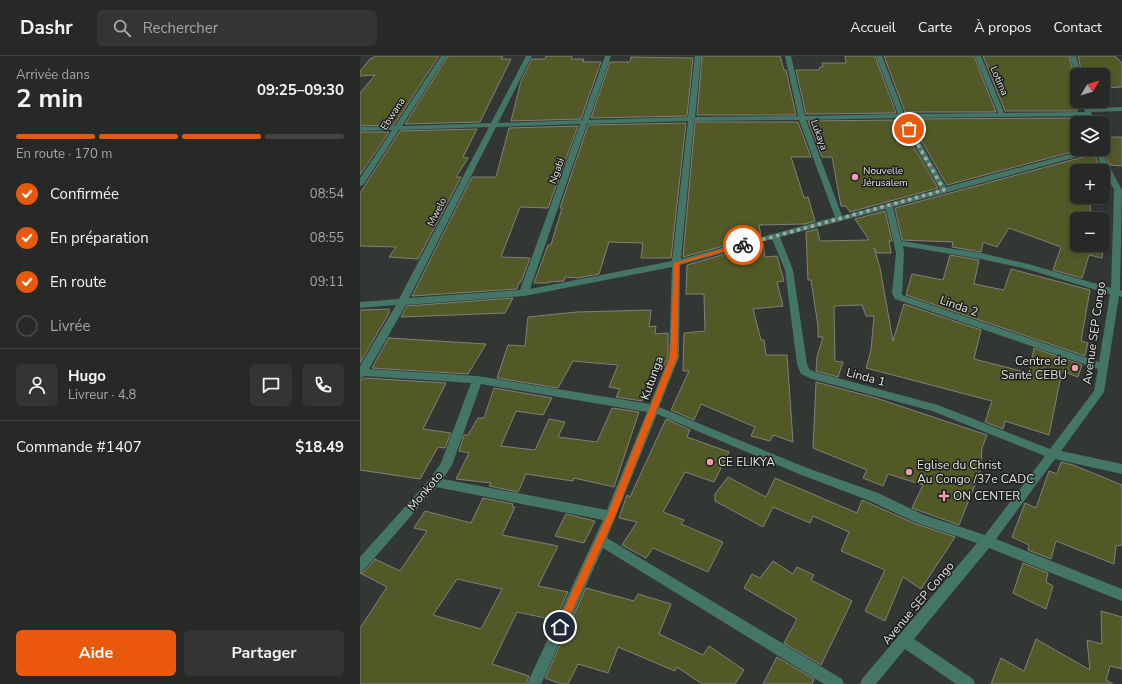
<!DOCTYPE html>
<html lang="fr">
<head>
<meta charset="utf-8">
<style>
	body { margin:0; font-family:"Nunito Sans",sans-serif; background:#323532; color:#f1f3f6; height:100vh; display:flex; flex-direction:column; font-size:15px; white-space:nowrap }
	* { box-sizing:border-box; margin:0 }
	p { font-size:13px; color:#a4a6a7 }
	.icon { flex:none; width:22px; height:22px; fill:none; stroke:currentColor; stroke-width:2; stroke-linecap:round; stroke-linejoin:round }
	.map { position:relative; flex:1; overflow:hidden }
	.details { display:flex; flex-direction:column; background:#262926; width:360px }
	.details>* { flex:none }
	.needle { width:26px; rotate:52deg }
	.buttons { position:absolute; left:710px; top:12px; display:grid; gap:8px }
	.buttons a { display:grid; place-items:center; width:40px; height:40px; border-radius:6px; background:#262926; box-shadow:0 2px 6px #0003,0 0 0 1px #424543; font-size:20px }
	.pin { position:absolute; display:grid; place-items:center; width:34px; height:34px; color:#fff; margin:-17px; border:2px solid #fff; border-radius:50%; box-shadow:0 1px 4px #0007 }
	.courier { position:absolute; display:grid; place-items:center; width:40px; height:40px; margin:-20px; border:3px solid #ea580c; border-radius:50%; background:#fff; color:#222; box-shadow:0 1px 5px #0007 }
	.summary em { font-style:normal; font-weight:700 }
	.summary div { display:flex; flex-direction:column-reverse }
	.summary { display:flex; align-items:center; justify-content:space-between; height:68px; padding:0 16px }
	h1 { font-size:26px; font-weight:700; line-height:30px }
	.bar { display:grid; grid-template-columns:repeat(4,1fr); gap:6px 4px; align-content:center; height:48px; padding:0 16px }
	.bar i { height:5px; border-radius:3px; background:#424543 }
	.bar .selected { background:#ea580c }
	.bar p { grid-column:span 4 }
	.line { display:flex; align-items:center; gap:10px; padding:0 16px; border-top:1px solid #424543 }
	.line div { flex:1 }
	.round { display:grid; place-items:center; flex:none; width:42px; height:42px; border-radius:6px; background:#323532 }
	ol { padding:0 16px; list-style:none }
	li { display:flex; align-items:center; gap:12px; height:44px }
	li p { margin-inline-start:auto }
	li .icon { padding:4px; border-radius:50%; background:#ea580c; color:#fff; stroke-width:4 }
	li:last-child { color:#a4a6a7 }
	li i { width:22px; height:22px; border:2px solid #424543; border-radius:50% }
	.button { display:flex; gap:8px; margin-top:auto; padding:8px 16px }
	.button a { flex:1; height:46px; border-radius:6px; background:#ea580c; color:#fff; font-size:16px; font-weight:700; line-height:46px; text-align:center }
	.button a+a { background:#323532; color:#f1f3f6 }
	header { display:flex; align-items:center; gap:24px; box-sizing:border-box; height:56px; padding:0 20px; background:#262926; border-bottom:1px solid #424543 }
	header strong { font-size:19px }
	nav { display:flex; gap:22px; margin-inline-start:auto; font-size:14px }
	.search { width:280px; height:36px; background:#323532; display:flex; align-items:center; gap:10px; box-sizing:border-box; padding:0 14px; border-radius:6px; color:#a4a6a7; font-size:15px }
	main { display:flex; flex:1; min-height:0 }
	.map>svg:first-child { display:block }
	.building { fill:#525926; stroke:#80817b; fill-rule:evenodd }
	.lines { fill:none; stroke-linecap:round; stroke-linejoin:round }
	.minor { fill:#447667; fill-rule:evenodd }
	.route { fill:#ea580c }
	.done { stroke:#a4a7a4; stroke-width:4; stroke-dasharray:0 7.2 }
	.poi-dot { fill:#f19ab1; stroke:#1c1e1c; stroke-width:1.5 }
	.labels { text-anchor:middle; dominant-baseline:central; stroke-width:3; stroke-linejoin:round; paint-order:stroke }
	.far-street-label { font-size:10px; fill:#e1e4e1; stroke:#1c1e1c }
	.far-poi-label { font-size:10px; fill:#e1e4e1; stroke:#1c1e1c; text-anchor:start }
	.street-label { font-size:12px; fill:#e1e4e1; stroke:#1c1e1c }
	.poi-label { font-size:12px; fill:#e1e4e1; stroke:#1c1e1c; text-anchor:start }
</style>
</head>
<body>
<header>
<strong>Dashr</strong>
<div class="search"><svg class="icon" aria-label="search" viewBox="0 0 24 24"><circle cx="10" cy="10" r="6"/><path d="M15 15l6 6"/></svg>Rechercher</div>
<nav><a>Accueil</a><a>Carte</a><a>À propos</a><a>Contact</a></nav>
</header>
<main>
<section class="details">
<div class="summary"><div><h1>2 min</h1><p>Arrivée dans</p></div><em>09:25–09:30</em></div>
<div class="bar"><i class="selected"></i><i class="selected"></i><i class="selected"></i><i></i><p>En route · 170 m</p></div>
<ol>
<li><svg class="icon" aria-label="check" viewBox="0 0 24 24"><path d="M5 12l5 5 9-10"/></svg>Confirmée<p>08:54</p></li>
<li><svg class="icon" aria-label="check" viewBox="0 0 24 24"><path d="M5 12l5 5 9-10"/></svg>En préparation<p>08:55</p></li>
<li><svg class="icon" aria-label="check" viewBox="0 0 24 24"><path d="M5 12l5 5 9-10"/></svg>En route<p>09:11</p></li>
<li><i></i>Livrée</li>
</ol>
<div class="line" style="height:72px"><a class="round"><svg class="icon" aria-label="person" viewBox="0 0 24 24"><circle cx="12" cy="8" r="4"/><path d="M4 21q1-7 8-7t8 7"/></svg></a><div><b>Hugo</b><p>Livreur · 4.8</p></div><a class="round"><svg class="icon" aria-label="chat" viewBox="0 0 24 24"><path d="M4 5h16v11H9l-5 4z"/></svg></a><a class="round"><svg class="icon" aria-label="phone" viewBox="0 0 24 24"><path d="M5 4h4l2 5-3 2q2 4 5 5l2-3 5 2v4C11 20 4 13 5 4z"/></svg></a></div>
<div class="line" style="height:52px"><div>Commande #1407</div><b>$18.49</b></div>
<div class="button"><a>Aide</a><a>Partager</a></div>
</section>
<div class="map">
<svg width="762" height="628" viewBox="0 0 762 628">
	<rect width="100%" height="100%" fill="#333733"/>
	<g class="building">
		<path d="M16,0H79L34,69L0,70V37L15,19L0,20V15L10,3Z"/>
		<path d="M88,0H143L141,3H151L120,66L45,68Z"/>
		<path d="M186,0H212L211,3H224L223,6H241L221,63L151,65L161,25L172,3H185Z"/>
		<path d="M342,0H420L424,14H426L436,59H337Z"/>
		<path d="M485,0H515L536,57L446,58L436,14H459L460,11H463L462,7H486Z"/>
		<path d="M524,0H614L636,56H545Z"/>
		<path d="M623,0H709L714,19L717,22V33H714L717,43V55H645Z"/>
		<path d="M718,0H755L762,7V31L743,32V19H722Z"/>
		<path d="M271,1L333,2L327,60L231,62L250,6H270Z"/>
		<path d="M717,62V93H723L587,129L549,63Z"/>
		<path d="M538,64L578,132L490,156L486,150H481L472,101H462L448,65Z"/>
		<path d="M335,66H438L451,101H431L444,142L448,141L455,165L445,168L399,169L401,180L323,201Z"/>
		<path d="M326,67L311,202H281L283,187L249,186L239,218L218,222L205,221L204,225L188,226V227H174L188,189H191L202,152H200L228,69Z"/>
		<path d="M218,70L188,152L160,151L141,201L170,202L161,226H159L157,233L52,240L112,121H136L149,72Z"/>
		<path d="M117,73L103,101L108,102L96,121H101L58,203L29,201L36,191L0,190V137L40,75Z"/>
		<path d="M0,76H29L0,119Z"/>
		<path d="M743,81H762V110L750,109L742,93Z"/>
		<path d="M734,98L739,108H738L737,115H717V141H729L731,158L744,159L746,172L742,202L729,199L722,222L693,214L701,191L649,172L637,191L623,186L621,196L592,191L593,186L542,184L535,152ZM717,163H743V189H717Z"/>
		<path d="M525,155L532,185H529L531,197H517L514,192L520,212L533,285L544,248L621,274L614,303L669,317L674,292L722,309L718,321L702,315L689,379L645,365L643,373L625,366L632,345L506,312L511,294L514,260H506L502,249L474,250L475,305L483,306L478,321L456,315L457,301L463,281H458V270L451,224H448L446,176L457,173L460,185L509,184L495,163Z"/>
		<path d="M403,187L405,201L417,200L424,225L417,226L423,250L393,253L401,284H404L406,299H427L433,386L413,379L410,385L391,380L395,371L341,348L334,364L311,354L329,315H323L324,277L345,275L344,238H326L327,209Z"/>
		<path d="M590,199L619,204L614,228L644,234L651,213L730,234L721,285L728,287L725,300L546,239L552,218L583,224Z"/>
		<path d="M153,242L145,257L41,261L47,250Z"/>
		<path d="M29,253V257L0,307V254Z"/>
		<path d="M291,254L289,271L296,270L295,278L308,277V301L302,314L293,313L282,345L256,341L260,333L249,331L258,309L213,305L198,332L137,322L148,289L165,290L168,261L217,256Z"/>
		<path d="M29,281V282L126,288L108,318L12,312Z"/>
		<path d="M5,322L86,327L63,373L91,377L85,392L78,391L60,423L0,414V324Z"/>
		<path d="M456,326L516,342L627,379L622,392L620,416L599,469L552,452L563,429L528,418L523,430L503,422L507,414L453,392Z"/>
		<path d="M134,332L192,342L183,359L156,355L141,390L175,394L189,363L205,366L198,381L237,386L252,352L279,356L254,431L214,422L213,425L166,418L158,436L129,430L131,427L96,423L109,397L99,395L104,379H108L118,362H124Z"/>
		<path d="M306,363L330,374L327,381L369,396L354,426L325,416L303,456L324,464L321,468L363,486L348,516L293,492L286,502L262,489L277,466L259,462L267,439L270,441Z"/>
		<path d="M701,406L713,409L762,429V489L756,490L754,508L696,485L691,503L668,494L669,489L652,481L665,447L676,452L689,415L697,418Z"/>
		<path d="M368,421L406,441L415,422L497,457L502,444L556,468L595,481L561,533L543,521L525,565L505,555L525,514L481,495L489,476L453,460L450,467L413,451L403,471L355,445V438Z"/>
		<path d="M123,442L153,448L152,451H155L142,479L198,490L178,530L208,536L195,564L157,556L132,608L169,620L166,628H0V572L27,531L0,517L5,515L15,503L40,515L67,475L54,472L65,455L111,467ZM97,523L142,533L121,573L73,559Z"/>
		<path d="M206,458L235,465L224,487L195,480Z"/>
		<path d="M413,505L433,518L437,511L454,519L451,524L492,545L461,609L424,587L437,563L384,532L392,518L400,522Z"/>
		<path d="M663,507L688,517L686,526L693,530L686,553L653,537Z"/>
		<path d="M226,532L274,545L278,538L311,548L299,578L343,599L349,590L384,614L375,628H342L317,611L315,615L258,591L248,617L218,608L208,628H201L185,622Z"/>
		<path d="M741,555L762,561V613L750,610L746,624L753,628H631L641,602L664,615L676,583L730,614L727,584L742,588Z"/>
		<path d="M417,601L454,623L452,628H403Z"/>
	</g>
	<g class="lines">
		<g class="minor">
			<path d="M81,0H87L42,70L131,67L166,0H172L138,67L222,64L245,0H251L229,64L328,61L335,0H341L335,61L438,60L425,0H431L445,60L538,58L516,0H522L544,58L638,57L615,0H621L644,57L725,56L722,45H728L730,52L762,51V55L731,56L734,67H728L726,60L546,62L586,131L729,93H740L762,134L760,234L762,235V241L759,240L744,336L701,395L762,408V418L695,403L636,483L762,533V545L629,492L554,583L613,623L615,628H596L545,593L516,628H500L502,623L617,487L557,467L510,445L439,418L297,358L247,482L482,623L484,628H464L243,492L181,628H167L243,464L76,431L4,514L0,516V501L70,423L81,407L111,327L5,320L0,323V310L36,249L0,252V246L39,243L129,71L39,74L4,128L0,130V122L32,74L0,75V71L35,70ZM539,62L580,133L482,160L446,64ZM439,64L475,161L321,203L334,65ZM328,65L312,205L170,233L227,68ZM220,68L160,234L49,242L136,71ZM735,96L754,134L751,232L668,208L621,197L541,185L533,151ZM526,153L536,197L532,237L535,243L738,313L734,335L690,393L578,349L455,316L449,313L447,308L433,214L420,181ZM412,183L425,214L437,308L441,318L452,323L572,355L685,400L625,479L564,459L518,437L447,412L299,351L319,301L320,209ZM543,190L621,203L663,212L750,238L739,306L542,239L544,197ZM312,211L309,301L290,348L117,320L9,313L46,249L164,240ZM121,328L287,356L247,454L83,423L92,409Z"/>
			<path d="M710,0H716L721,19H717V21L715,19Z"/>
		</g>
	</g>
	<path class="route" d="M383,187L384,190L319,208L317,301L255,460L203,574H197L196,571L247,460L310,301L314,207Z"/>
	<g class="lines">
		<path class="done" d="M383,189L584,134L549,73"/>
	</g>
	<g class="poi-dot">
		<circle cx="495" cy="121" r="4"/>
		<circle cx="715" cy="312" r="4"/>
		<circle cx="350" cy="406" r="4"/>
		<circle cx="549" cy="416" r="4"/>
		<path d="M582 434h4v4h4v4h-4v4h-4v-4h-4v-4h4z"/>
	</g>
	<g class="labels">
		<g class="far-street-label">
			<text transform="translate(639 25) rotate(67)">Lotima</text>
			<text transform="translate(33 58) rotate(-57)">Ebwana</text>
			<text transform="translate(459 79) rotate(70)">Lukaya</text>
			<text transform="translate(197 115) rotate(-70)">Ngabi</text>
			<text transform="translate(77 156) rotate(-63)">Mwelo</text>
		</g>
		<g class="far-poi-label">
			<text x="503" y="115">Nouvelle<tspan x="503" dy="12">Jérusalem</tspan></text>
		</g>
		<g class="street-label">
			<text transform="translate(599 250) rotate(19)">Linda 2</text>
			<text transform="translate(734 277) rotate(-82)">Avenue SEP Congo</text>
			<text transform="translate(506 321) rotate(15)">Linda 1</text>
			<text transform="translate(292 322) rotate(-70)">Kutunga</text>
			<text transform="translate(65 435) rotate(-50)">Monkoto</text>
			<text transform="translate(558 547) rotate(-50)">Avenue SEP Congo</text>
		</g>
		<g class="poi-label">
			<text x="707" y="305" text-anchor="end">Centre de<tspan x="707" dy="14">Santé CEBU</tspan></text>
			<text x="358" y="406">CE ELIKYA</text>
			<text x="557" y="409">Eglise du Christ<tspan x="557" dy="14">Au Congo /37e CADC</tspan></text>
			<text x="593" y="440">ON CENTER</text>
		</g>
	</g>
</svg>
<div class="buttons">
<a><svg class="needle" viewBox="-14 -14 28 28"><path d="M0-13l5 13h-10z" fill="#e53935"/><path d="M0 13l5-13h-10z" fill="#a4a6a7"/></svg></a>
<a><svg class="icon" aria-label="layers" viewBox="0 0 24 24"><path d="M12 4l9 5-9 5-9-5zM3 14l9 5 9-5"/></svg></a>
<a>+</a>
<a>−</a>
</div>
<div class="pin" style="left:549px;top:73px;background:#ea580c"><svg class="icon" aria-label="bag" viewBox="0 0 24 24"><path d="M5 8h14l-1 12H6zM9 8a3 3 0 0 1 6 0"/></svg></div>
<div class="pin" style="left:200px;top:571px;background:#1f2937"><svg class="icon" aria-label="home" viewBox="0 0 24 24"><path d="M3 11l9-7 9 7M6 9v11h12V9"/></svg></div>
<div class="courier" style="left:383px;top:189px"><svg class="icon" aria-label="bike" viewBox="0 0 24 24"><circle cx="6" cy="16" r="4"/><circle cx="18" cy="16" r="4"/><path d="M6 16l4-8h5l3 8M10 8l3 8H6M13 5h3"/></svg></div>
</div>
</main>
</body>
</html>
